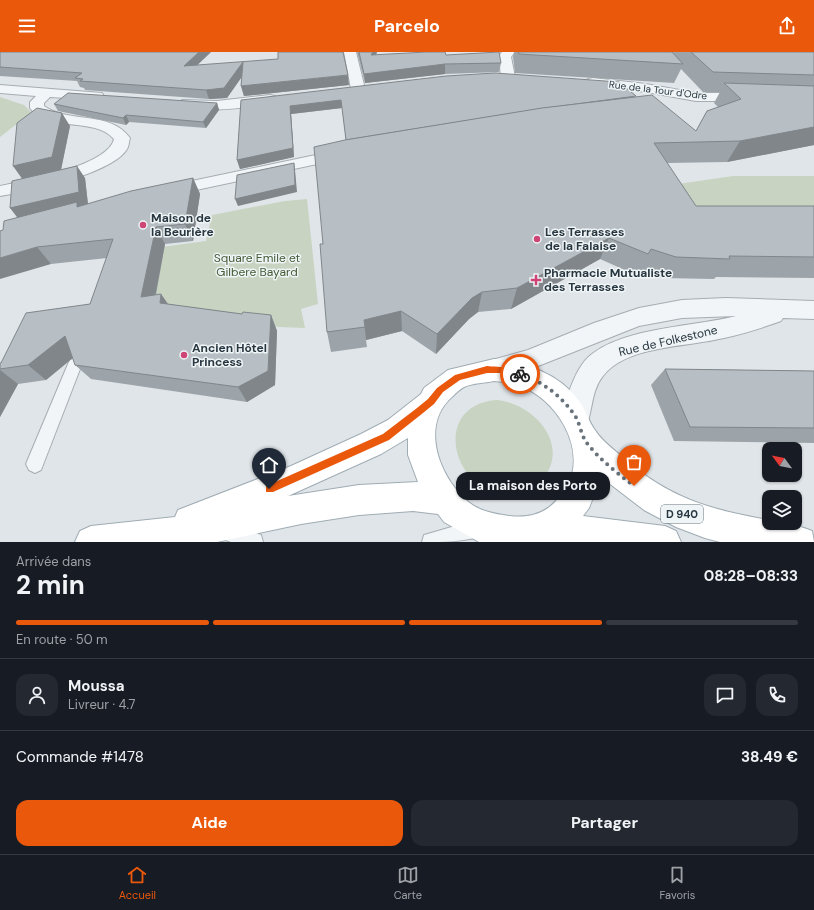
<!DOCTYPE html>
<html lang="fr">
<head>
<meta charset="utf-8">
<style>
	body { margin:0; font-family:"DM Sans",sans-serif; background:#242831; color:#f1f3f6; height:100vh; display:flex; flex-direction:column; font-size:15px; white-space:nowrap }
	* { box-sizing:border-box; margin:0 }
	p { font-size:13px; color:#9ea1a6 }
	.icon { flex:none; width:22px; height:22px; fill:none; stroke:currentColor; stroke-width:2; stroke-linecap:round; stroke-linejoin:round }
	.map { position:relative; height:490px; overflow:hidden }
	.sheet { display:flex; flex-direction:column; background:#171b24; flex:1 }
	.sheet>* { flex:none }
	.needle { width:26px; rotate:302deg }
	.buttons { position:absolute; left:762px; top:390px; display:grid; gap:8px }
	.buttons a { display:grid; place-items:center; width:40px; height:40px; border-radius:8px; background:#171b24; box-shadow:0 1px 3px #0004; font-size:20px }
	.pin { position:absolute; display:grid; place-items:center; width:34px; height:34px; color:#fff; margin:-41px -17px; border-radius:50% 50% 50% 0; rotate:-45deg; box-shadow:0 0 4px #0007 }
	.pin .icon { rotate:45deg }
	.courier { position:absolute; display:grid; place-items:center; width:40px; height:40px; margin:-20px; border:3px solid #ea580c; border-radius:50%; background:#fff; color:#222; box-shadow:0 1px 5px #0007 }
	.bubble { position:absolute; height:28px; border-radius:12px; background:#171b24; box-shadow:0 1px 3px #0004; font-size:13px; font-weight:700; line-height:28px; text-align:center }
	.headline em { font-style:normal; font-weight:700 }
	.headline div { display:flex; flex-direction:column-reverse }
	.headline { display:flex; align-items:center; justify-content:space-between; height:68px; padding:0 16px }
	h1 { font-size:26px; font-weight:700; line-height:30px }
	.bar { display:grid; grid-template-columns:repeat(4,1fr); gap:6px 4px; align-content:center; height:48px; padding:0 16px }
	.bar i { height:5px; border-radius:3px; background:#363941 }
	.bar .active { background:#ea580c }
	.bar p { grid-column:span 4 }
	.line { display:flex; align-items:center; gap:10px; padding:0 16px; border-top:1px solid #363941 }
	.line div { flex:1 }
	.round { display:grid; place-items:center; flex:none; width:42px; height:42px; border-radius:12px; background:#242831 }
	.primary-button { display:flex; gap:8px; margin-top:auto; padding:8px 16px }
	.primary-button a { flex:1; height:46px; border-radius:12px; background:#ea580c; color:#fff; font-size:16px; font-weight:700; line-height:46px; text-align:center }
	.primary-button a+a { background:#242831; color:#f1f3f6 }
	header { display:flex; justify-content:space-between; align-items:center; height:52px; padding:0 16px; background:#ea580c; color:#fff; font-size:18px; font-weight:700 }
	.dock { display:flex; justify-content:space-around; align-items:center; height:56px; border-top:1px solid #363941; background:#171b24; font-size:11px; color:#9ea1a6 }
	.dock a { display:grid; justify-items:center; gap:2px }
	.dock .active { color:#ea580c }
	.map>svg:first-child { display:block }
	.green { fill:#c9d3c1 }
	.lines { fill:none; stroke-linecap:round; stroke-linejoin:round }
	.lane-casing { stroke:#a5adb3; stroke-width:2 }
	.street-casing { stroke:#a5adb3; stroke-width:2 }
	.primary-casing { stroke:#9facb4; stroke-width:2 }
	.lane { fill:#f2f5f7; fill-rule:evenodd }
	.street { fill:#f2f5f7; fill-rule:evenodd }
	.primary { fill:#fff; fill-rule:evenodd }
	.wall { fill:#9da4a9 }
	.shaded-wall { fill:#80868a }
	.building { fill:#b7bfc5; stroke:#80868a }
	.route { fill:#ea580c }
	.done { stroke:#68737b; stroke-width:4; stroke-dasharray:0 7.2 }
	.poi-dot { fill:#ce4575; stroke:#eff4f6; stroke-width:1.5 }
	.labels { text-anchor:middle; dominant-baseline:central; stroke-width:3; stroke-linejoin:round; paint-order:stroke }
	.far-street-label { font-size:10px; fill:#283640; stroke:#eff4f6 }
	.shield { fill:#eff4f6; stroke:#646f77; stroke-width:1 }
	.shield-label { font-size:11px; font-weight:bold; fill:#283640 }
	.poi-label { font-size:12px; font-weight:bold; fill:#283640; stroke:#eff4f6; text-anchor:start }
	.park-label { font-size:12px; fill:#455c36; stroke:#eff4f6 }
	.street-label { font-size:12px; fill:#283640; stroke:#eff4f6 }
</style>
</head>
<body>
<header><svg class="icon" aria-label="menu" viewBox="0 0 24 24"><path d="M4 6h16M4 12h16M4 18h16"/></svg>Parcelo<svg class="icon" aria-label="share" viewBox="0 0 24 24"><path d="M12 15V3M7 8l5-5 5 5M5 13v7h14v-7"/></svg></header>
<div class="map">
<svg width="814" height="490" viewBox="0 0 814 490">
	<rect width="100%" height="100%" fill="#e0e5e9"/>
	<g class="green">
		<path d="M0,45L24,53L35,64L18,71L0,85Z"/>
		<path d="M733,124H814V175L692,188L678,132Z"/>
		<path d="M307,147L318,252L301,257L305,276L279,275L154,253L125,200L206,189L212,163L285,149Z"/>
		<path d="M497,348C536,352 572,395 541,429C534,437 524,441 514,442C453,447 428,353 497,348Z"/>
	</g>
	<g class="lines">
		<g class="lane-casing">
			<g id="lane">
				<path d="M75,306L80,308L82,312L41,418L35,421L29,418L26,412L68,312L70,308Z"/>
				<path d="M479,467L486,469L488,476L486,483C464,490 444,490 422,490L424,483L431,481Z"/>
				<path d="M227,470L261,483L263,490H231L220,486L218,479L220,472Z"/>
			</g>
		</g>
		<g class="street-casing">
			<g id="street">
				<path d="M344,0H356L365,37L363,40H353L351,37Z"/>
				<path d="M502,0H515L511,5L515,25L513,28H503L501,25L499,4Z"/>
				<path d="M593,26L646,32L696,41H747L752,42L754,45L752,48L747,49H696L646,40L588,33L586,30L588,27Z"/>
				<path d="M0,33L102,41L104,44L102,47L97,48L50,45L44,51V54C70,72 110,58 130,86C129,89 129,92 128,95C117,121 27,140 0,144V134C25,129 108,114 114,87C94,64 47,81 30,56V50L36,44L0,41Z"/>
				<path d="M270,43L275,44L277,47L275,50C249,56 208,61 182,54L180,51L182,48L217,49Z"/>
				<path d="M344,97L350,99L352,102L350,105L168,144L162,143L159,139L162,135L168,134Z"/>
				<path d="M726,246L814,249V267L783,266L781,269C759,277 736,284 714,288C681,295 625,295 603,324C591,339 593,358 586,375L576,379L566,375C561,362 565,350 570,337C575,324 581,310 592,302C627,275 693,275 736,264L682,266L639,274L513,324L494,329L485,326L482,318L485,310L528,298L594,271L639,256L682,248Z"/>
			</g>
		</g>
		<g class="primary-casing">
			<path id="primary" d="M494,307C525,310 560,322 579,349C586,358 588,369 595,378C601,388 612,396 621,404C667,445 709,458 769,468V471C785,471 798,473 812,479L814,490H720L705,486L676,475L644,458L601,425L589,456L583,464L665,474L676,479L681,490H479L444,470L438,462L413,459L359,463L301,472L217,490H75L80,479L91,474L175,465L178,458L291,414L361,382L388,368L421,342L424,336L448,318ZM494,329C503,330 512,330 521,334C556,348 584,392 570,429C567,437 561,443 556,449C543,463 527,466 510,464C494,462 477,459 465,447C438,422 420,372 453,344C456,341 460,337 464,335C473,331 485,331 494,329ZM408,386V403L418,430L359,433L288,444L381,402Z"/>
		</g>
		<use href="#lane" class="lane"/>
		<use href="#street" class="street"/>
		<use href="#primary" class="primary"/>
	</g>
	<g class="wall">
		<path d="M0,0H211L197,13L349,33L244,44L241,34L242,24L227,46L209,47L85,38L84,36L80,35L77,29L0,24Z"/>
		<path d="M357,0H377L376,3H446L501,11L499,20L445,22L365,31Z"/>
		<path d="M514,0H814V93L727,110L667,111L696,154H814V226L716,225L714,227L662,226L639,218L636,223L600,207L511,257L478,260L469,267L436,302L402,279L366,288L367,295L331,300L327,280L323,192L346,88L342,56L291,62L294,105L240,117L237,108L241,48L636,45L696,79L707,59L718,55L714,51L720,40H703L681,17L674,31L515,21L513,5Z"/>
		<path d="M217,51L219,58L206,76L129,70L126,73L58,59L54,52Z"/>
		<path d="M70,74L61,117L85,126L88,152L193,126L200,142L193,189L165,192L156,243L161,242L168,252L242,262L271,263L277,279L275,333L247,350L91,327L75,313L73,306L46,328L18,332L0,365V311H1L90,252L107,206L51,212L3,178L17,165L22,127Z"/>
		<path d="M665,317L814,319V391L674,389L651,333Z"/>
	</g>
	<g class="shaded-wall">
		<path d="M199,0H211L187,23L184,14Z"/>
		<path d="M373,0H377L372,12L371,3Z"/>
		<path d="M243,10L246,19L227,46L209,47L206,38Z"/>
		<path d="M445,12V22L365,31L364,22Z"/>
		<path d="M348,23L349,33L244,44L241,34Z"/>
		<path d="M341,48L342,56L291,62L294,105L240,117L237,108L290,54Z"/>
		<path d="M217,51L219,58L206,76L203,70Z"/>
		<path d="M62,61L70,74L61,118L23,128L13,114Z"/>
		<path d="M126,63L129,70L126,73L123,66Z"/>
		<path d="M814,75V93L727,110L740,89Z"/>
		<path d="M294,111L295,118L297,140L238,154L235,147Z"/>
		<path d="M77,114L85,126L88,153L20,169L10,156Z"/>
		<path d="M193,126L200,142L193,189L185,172Z"/>
		<path d="M156,175L165,192L152,261L141,245Z"/>
		<path d="M609,186L600,207L511,257L517,236Z"/>
		<path d="M37,195L51,212L0,227V206Z"/>
		<path d="M482,240L478,260L469,267L436,302L437,282L472,246Z"/>
		<path d="M161,242L172,258L160,251Z"/>
		<path d="M401,259L402,279L366,288L364,268Z"/>
		<path d="M271,263L277,279L275,333L247,350L238,335Z"/>
		<path d="M65,284L81,299L46,328L28,313Z"/>
		<path d="M0,318L18,332L0,365Z"/>
	</g>
	<g class="building">
		<path d="M0,0H199L184,14L278,7V0H343L348,23L241,34L243,10L224,36L206,38L80,29L83,27L75,26L82,21L0,15Z"/>
		<path d="M359,0H373L371,3L427,0H445L446,3L499,0L501,11L445,12L364,22Z"/>
		<path d="M518,0H672L683,12L519,2Z"/>
		<path d="M691,0H814V23L713,20Z"/>
		<path d="M495,21L619,30L636,44L539,57L346,88L341,48L290,54L293,96L237,108L241,48L446,24Z"/>
		<path d="M724,31L814,34V75L740,89L654,91L696,154H814V205L729,204L730,207L676,205L651,197L648,202L609,186L517,236L482,240L472,246L437,282L401,259L364,268L365,275L327,280L320,192H323L314,95L345,88L542,56L652,43L696,79L707,59L741,47Z"/>
		<path d="M68,41L217,51L203,70L126,63L123,66L54,52Z"/>
		<path d="M37,56L62,61L52,105L13,114L17,71Z"/>
		<path d="M294,111L295,133L235,147L237,123Z"/>
		<path d="M77,114L79,140L10,156L12,129Z"/>
		<path d="M193,126L185,172L156,175L141,245L161,242L160,251L242,262L243,260L271,263L268,319L238,335L75,313L65,284L28,313L0,317V311H1L26,261L90,252L113,187L37,195L0,206V179L3,178L4,169L77,150V155L131,139Z"/>
		<path d="M665,317L814,319V376L690,375Z"/>
	</g>
	<path class="route" d="M487,314C496,315 519,315 524,322L520,325L502,321H487L460,328L443,340L434,352L423,361L389,388L273,440H266V434L383,382L417,356L428,347L437,336L455,323Z"/>
	<g class="lines">
		<path class="done" d="M520,322C544,330 564,346 577,367C580,374 582,384 586,390C599,407 617,421 634,434"/>
	</g>
	<g class="poi-dot">
		<circle cx="143" cy="173" r="4"/>
		<circle cx="537" cy="187" r="4"/>
		<path d="M534 222h4v4h4v4h-4v4h-4v-4h-4v-4h4z"/>
		<circle cx="184" cy="303" r="4"/>
	</g>
	<g class="labels">
		<g class="far-street-label">
			<text transform="translate(658 38) rotate(7)">Rue de la Tour d'Odre</text>
		</g>
		<rect class="shield" x="661" y="453" width="42" height="18" rx="3"/>
		<g class="shield-label">
			<text x="682" y="462">D 940</text>
		</g>
		<g class="poi-label">
			<text x="151" y="166">Maison de<tspan x="151" dy="14">la Beurière</tspan></text>
			<text x="545" y="180">Les Terrasses<tspan x="545" dy="14">de la Falaise</tspan></text>
			<text x="544" y="221">Pharmacie Mutualiste<tspan x="544" dy="14">des Terrasses</tspan></text>
			<text x="192" y="296">Ancien Hôtel<tspan x="192" dy="14">Princess</tspan></text>
		</g>
		<g class="park-label">
			<text x="257" y="206">Square Emile et<tspan x="257" dy="14">Gilbere Bayard</tspan></text>
		</g>
		<g class="street-label">
			<text transform="translate(668 289) rotate(-13)">Rue de Folkestone</text>
		</g>
	</g>
</svg>
<div class="buttons">
<a><svg class="needle" viewBox="-14 -14 28 28"><path d="M0-13l5 13h-10z" fill="#e53935"/><path d="M0 13l5-13h-10z" fill="#9ea1a6"/></svg></a>
<a><svg class="icon" aria-label="layers" viewBox="0 0 24 24"><path d="M12 4l9 5-9 5-9-5zM3 14l9 5 9-5"/></svg></a>
</div>
<div class="pin" style="left:634px;top:434px;background:#ea580c"><svg class="icon" aria-label="bag" viewBox="0 0 24 24"><path d="M5 8h14l-1 12H6zM9 8a3 3 0 0 1 6 0"/></svg></div>
<div class="pin" style="left:269px;top:437px;background:#1f2937"><svg class="icon" aria-label="home" viewBox="0 0 24 24"><path d="M3 11l9-7 9 7M6 9v11h12V9"/></svg></div>
<div class="courier" style="left:520px;top:322px"><svg class="icon" aria-label="bike" viewBox="0 0 24 24"><circle cx="6" cy="16" r="4"/><circle cx="18" cy="16" r="4"/><path d="M6 16l4-8h5l3 8M10 8l3 8H6M13 5h3"/></svg></div>
<div class="bubble" style="left:456px;top:420px;width:154px">La maison des Porto</div>
</div>
<section class="sheet">
<div class="headline"><div><h1>2 min</h1><p>Arrivée dans</p></div><em>08:28–08:33</em></div>
<div class="bar"><i class="active"></i><i class="active"></i><i class="active"></i><i></i><p>En route · 50 m</p></div>
<div class="line" style="height:72px"><a class="round"><svg class="icon" aria-label="person" viewBox="0 0 24 24"><circle cx="12" cy="8" r="4"/><path d="M4 21q1-7 8-7t8 7"/></svg></a><div><b>Moussa</b><p>Livreur · 4.7</p></div><a class="round"><svg class="icon" aria-label="chat" viewBox="0 0 24 24"><path d="M4 5h16v11H9l-5 4z"/></svg></a><a class="round"><svg class="icon" aria-label="phone" viewBox="0 0 24 24"><path d="M5 4h4l2 5-3 2q2 4 5 5l2-3 5 2v4C11 20 4 13 5 4z"/></svg></a></div>
<div class="line" style="height:52px"><div>Commande #1478</div><b>38.49 €</b></div>
<div class="primary-button"><a>Aide</a><a>Partager</a></div>
</section>
<nav class="dock">
<a class="active"><svg class="icon" aria-label="home" viewBox="0 0 24 24"><path d="M3 11l9-7 9 7M6 9v11h12V9"/></svg>Accueil</a>
<a><svg class="icon" aria-label="map" viewBox="0 0 24 24"><path d="M3 6l6-2 6 2 6-2v14l-6 2-6-2-6 2zM9 4v14M15 6v14"/></svg>Carte</a>
<a><svg class="icon" aria-label="saved" viewBox="0 0 24 24"><path d="M7 4h10v16l-5-4-5 4z"/></svg>Favoris</a>
</nav>
</body>
</html>
